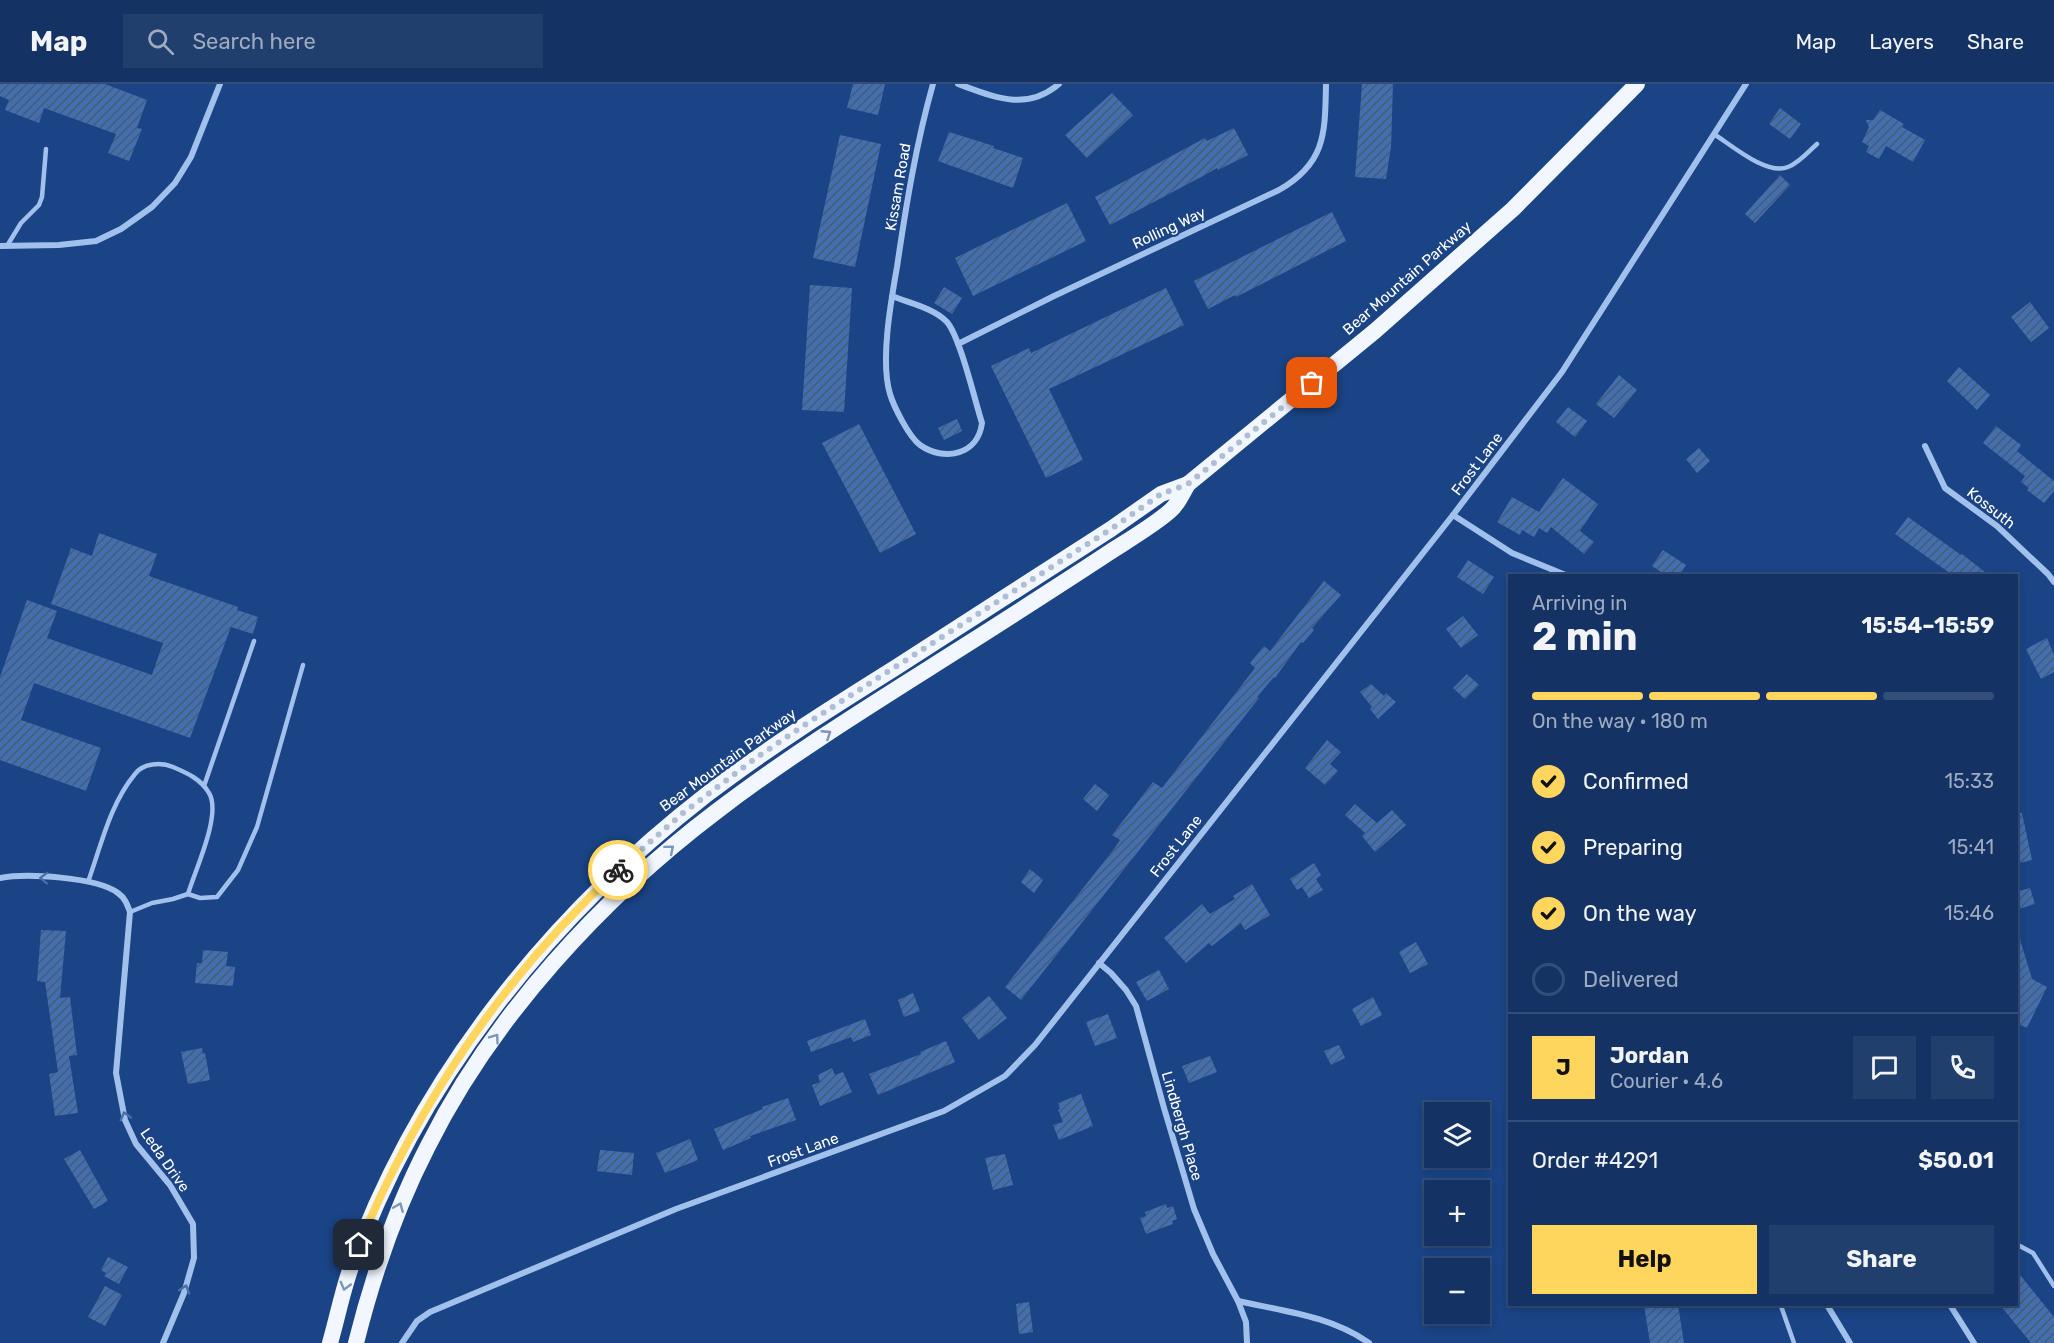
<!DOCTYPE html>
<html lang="en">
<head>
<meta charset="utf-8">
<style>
	body { margin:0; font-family:Rubik,sans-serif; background:#213f6d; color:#f1f3f6; height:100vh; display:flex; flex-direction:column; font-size:22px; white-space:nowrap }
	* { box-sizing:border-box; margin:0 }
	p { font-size:20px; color:#9daabf }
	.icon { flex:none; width:33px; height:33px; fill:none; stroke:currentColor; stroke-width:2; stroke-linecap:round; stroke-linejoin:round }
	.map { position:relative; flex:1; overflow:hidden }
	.panel { position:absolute; left:1508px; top:490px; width:510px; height:732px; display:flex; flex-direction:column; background:#143364; border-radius:0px; box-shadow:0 3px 9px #0003,0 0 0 2px #334e78 }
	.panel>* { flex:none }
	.buttons { position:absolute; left:1424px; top:1018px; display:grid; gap:12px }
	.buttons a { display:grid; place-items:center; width:66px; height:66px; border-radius:0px; background:#143364; box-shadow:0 3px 9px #0003,0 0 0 2px #334e78; font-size:30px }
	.pin { position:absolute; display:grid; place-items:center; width:51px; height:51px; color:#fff; margin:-26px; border-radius:12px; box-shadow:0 3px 9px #0006 }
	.courier { position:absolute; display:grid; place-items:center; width:60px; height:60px; margin:-30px; border:4px solid #fed65d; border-radius:50%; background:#fff; color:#222; box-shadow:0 2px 8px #0007 }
	.overview em { font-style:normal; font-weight:700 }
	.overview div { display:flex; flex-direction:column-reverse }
	.overview { display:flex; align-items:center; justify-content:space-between; height:102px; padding:0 24px }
	h1 { font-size:39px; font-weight:700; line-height:45px }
	.bar { display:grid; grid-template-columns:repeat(4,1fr); gap:9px 6px; align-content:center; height:72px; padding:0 24px }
	.bar i { height:8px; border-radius:4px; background:#334e78 }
	.bar .active { background:#fed65d }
	.bar p { grid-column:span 4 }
	.line { display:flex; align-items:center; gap:15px; padding:0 24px; border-top:2px solid #334e78 }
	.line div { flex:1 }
	.round { display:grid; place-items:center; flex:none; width:63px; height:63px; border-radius:0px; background:#213f6d }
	ol { padding:0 24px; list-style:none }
	li { display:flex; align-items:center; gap:18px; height:66px }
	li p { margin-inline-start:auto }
	li .icon { padding:6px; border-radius:50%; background:#fed65d; color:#111; stroke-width:4 }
	li:last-child { color:#9daabf }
	li i { width:33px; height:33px; border:3px solid #334e78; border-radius:50% }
	.primary-button { display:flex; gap:12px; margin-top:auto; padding:12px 24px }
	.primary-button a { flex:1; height:69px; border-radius:0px; background:#fed65d; color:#111; font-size:24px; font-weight:700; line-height:69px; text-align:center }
	.primary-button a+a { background:#213f6d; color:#f1f3f6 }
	header { display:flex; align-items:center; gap:36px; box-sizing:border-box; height:84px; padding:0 30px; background:#143364; border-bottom:2px solid #334e78 }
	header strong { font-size:28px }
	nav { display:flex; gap:33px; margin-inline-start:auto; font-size:21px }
	.search { width:420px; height:54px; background:#213f6d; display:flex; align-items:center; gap:15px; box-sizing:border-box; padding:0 21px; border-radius:0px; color:#9daabf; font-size:22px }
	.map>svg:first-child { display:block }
	.building { fill:url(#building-hatch) }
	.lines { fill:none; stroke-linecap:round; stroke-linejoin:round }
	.service { stroke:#a1c0ec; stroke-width:4.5 }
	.minor { stroke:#a1c0ec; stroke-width:6 }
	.trunk { stroke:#f2f7ff; stroke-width:16 }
	.oneway { stroke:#7b95bc }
	.oneway2 { stroke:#496faa }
	.done { stroke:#afbed5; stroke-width:6; stroke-dasharray:0 10.8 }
	.route { stroke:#fed65d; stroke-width:8 }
	.labels { text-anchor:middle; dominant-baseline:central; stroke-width:4.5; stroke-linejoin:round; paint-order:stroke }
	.street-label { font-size:15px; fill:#fff; stroke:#1a4486 }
</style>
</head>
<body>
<header>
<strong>Map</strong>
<div class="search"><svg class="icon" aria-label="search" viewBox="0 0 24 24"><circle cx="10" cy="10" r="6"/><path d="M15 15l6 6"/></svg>Search here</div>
<nav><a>Map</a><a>Layers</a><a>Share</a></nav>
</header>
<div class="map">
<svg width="2054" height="1259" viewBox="0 0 2054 1259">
	<defs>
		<pattern id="building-hatch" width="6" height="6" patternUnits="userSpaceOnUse" patternTransform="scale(1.5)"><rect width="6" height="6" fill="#436faf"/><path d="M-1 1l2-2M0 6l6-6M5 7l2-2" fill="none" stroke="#485a74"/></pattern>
	</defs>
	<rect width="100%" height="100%" fill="#1a4486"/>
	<g class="building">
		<path d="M0,0H105L147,16L137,44L142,45L129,77L108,69L116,50L44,24L39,39L5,26L9,16L0,12Z"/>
		<path d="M853,0H885L878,31L847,24Z"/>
		<path d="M1362,0H1393L1391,63L1386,95L1355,93Z"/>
		<path d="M1112,9L1133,31L1087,74L1065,51Z"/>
		<path d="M1780,24L1801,40L1790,55L1769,40Z"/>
		<path d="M1880,26L1904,40L1902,43L1925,56L1913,78L1886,62L1879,75L1866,68L1869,62L1862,58L1869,43L1866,36H1873Z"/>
		<path d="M1234,44L1248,71L1218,86L1217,84L1205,91L1110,141L1095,113L1205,54L1207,57Z"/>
		<path d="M949,48L994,62L993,64L1023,74L1013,104L938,77Z"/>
		<path d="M840,51L881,60L855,183L813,174Z"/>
		<path d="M1780,91L1790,101L1755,139L1745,130Z"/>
		<path d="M1067,119L1086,157L973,212L955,174Z"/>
		<path d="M1332,128L1346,157L1236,213L1235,211L1208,225L1194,197Z"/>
		<path d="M810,201L852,204L844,328L802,326Z"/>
		<path d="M944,203L962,214L952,230L934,219Z"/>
		<path d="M1166,204L1184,241L1049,305L1083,376L1046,394L991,282L1029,264L1031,269Z"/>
		<path d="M2030,218L2049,244L2031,258L2011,233Z"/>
		<path d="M1959,283L1990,311L1977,326L1947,297Z"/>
		<path d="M1619,291L1637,306L1614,334L1596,320Z"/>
		<path d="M1568,323L1587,337L1575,353L1556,338Z"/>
		<path d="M957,335L962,347L944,356L938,344Z"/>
		<path d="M859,340L916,450L880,469L822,359Z"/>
		<path d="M1996,342L2021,361L2017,367L2054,397V407L2044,419L2027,406L2029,404L2021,398L2025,392L1983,359Z"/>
		<path d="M1699,364L1710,377L1697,389L1686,375Z"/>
		<path d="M1563,394L1598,420L1580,447L1594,458L1584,470L1551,443L1547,449L1539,444L1534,453L1522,446L1520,451L1497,438L1512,413L1539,428Z"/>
		<path d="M1908,433L1961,471L1962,470L1990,492H1954L1930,475L1895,450Z"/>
		<path d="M99,449L157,470L149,492L238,523L237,526L258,533L253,550L231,543L190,654L34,599L21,636L101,664L86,707L0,676V593L27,516L57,527L47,554L152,591L163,559L51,520L71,464L92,472Z"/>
		<path d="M1663,466L1686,481L1679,492H1667L1652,482Z"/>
		<path d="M1468,476L1494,493L1483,510L1457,493Z"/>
		<path d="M1324,497L1341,511L1312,544L1314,546L1303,559L1301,558L1275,594L1274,593L1257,613L1259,614L1021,916L1005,903L1114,765L1120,756L1112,751L1153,698L1162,704L1255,584L1250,579L1264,562L1270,567Z"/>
		<path d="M1463,532L1478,551L1461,564L1446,545Z"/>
		<path d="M2047,554L2054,571V588L2041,595L2026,565Z"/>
		<path d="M1467,590L1479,601L1465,615L1453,604Z"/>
		<path d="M1371,600L1384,612L1386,609L1396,618L1378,635L1370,625L1372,623L1360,608Z"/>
		<path d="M1327,656L1341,668L1330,680L1338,687L1325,701L1305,684Z"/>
		<path d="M1095,700L1109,711L1097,727L1083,715Z"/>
		<path d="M1355,720L1377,739L1392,726L1406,741L1375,768L1362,752L1365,749L1345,731Z"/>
		<path d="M2016,729H2022L2032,776L2016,780Z"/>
		<path d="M1314,779L1321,791L1316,795L1323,806L1309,814L1302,803L1297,806L1290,795Z"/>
		<path d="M1030,785L1043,796L1034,809L1021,798Z"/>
		<path d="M1252,800L1270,831L1245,846L1241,839L1212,862L1209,859L1186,879L1164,854L1202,820L1210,830L1235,815L1233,812Z"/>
		<path d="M2030,804L2035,820L2016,826V808Z"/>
		<path d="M41,846L66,847L60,914L70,913L77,971L69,972L78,1029L55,1032L49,990L58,988L45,898L37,897Z"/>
		<path d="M2019,852L2032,895L2047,903L2027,944L2016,939V853Z"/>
		<path d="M1416,858L1428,880L1410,889L1399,868Z"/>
		<path d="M203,866L228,868L226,882L235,883L233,902L195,899L197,879H202Z"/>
		<path d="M1159,886L1169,905L1147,917L1136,898Z"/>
		<path d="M913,909L920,927L904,933L898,916Z"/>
		<path d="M989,912L1007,934L979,956L962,934Z"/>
		<path d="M1373,913L1382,931L1361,942L1352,925Z"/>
		<path d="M1108,930L1117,954L1095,962L1086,938Z"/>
		<path d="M865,935L871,951L853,958L851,953L811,968L807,957Z"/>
		<path d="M946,957L955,978L878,1011L869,990L921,970L920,968Z"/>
		<path d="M1339,961L1345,974L1331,981L1324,967Z"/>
		<path d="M202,964L203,970L205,969L210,996L188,1000L181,968Z"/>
		<path d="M1210,972L1217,988L1189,999L1182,982Z"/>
		<path d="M832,984L835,991L843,988L852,1008L820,1022L812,1001L820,998L818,991Z"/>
		<path d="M1081,1010L1093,1042L1059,1056L1053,1041L1063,1038L1058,1026L1060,1025L1058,1019Z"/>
		<path d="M788,1014L796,1036L750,1052L751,1054L723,1066L714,1045L763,1025L762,1023Z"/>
		<path d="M690,1055L698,1076L665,1089L656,1069Z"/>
		<path d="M80,1066L108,1117L94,1125L64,1075Z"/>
		<path d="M600,1066L634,1069L632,1091L597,1087Z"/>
		<path d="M1005,1070L1013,1101L993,1106L985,1074Z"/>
		<path d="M1166,1120L1167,1124L1173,1122L1177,1135L1172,1137L1173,1140L1146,1150L1140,1134L1146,1132L1145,1128Z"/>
		<path d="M108,1173L128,1183L119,1200L104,1192L106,1189L101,1186Z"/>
		<path d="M2016,1186L2054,1233V1259H2031L2000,1221H2016Z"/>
		<path d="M105,1202L122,1211L105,1242L88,1233Z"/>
		<path d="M1029,1218L1033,1248L1019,1250L1016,1220Z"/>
		<path d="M1644,1221H1678L1684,1259H1650Z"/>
	</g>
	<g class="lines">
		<g class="service">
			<path d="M1714,50C1731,61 1767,92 1788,83C1799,79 1808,68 1817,60"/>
			<path d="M7,162L21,139L39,121L42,113L46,65"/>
			<path d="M204,702L254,557"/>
			<path d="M88,798C101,762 110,720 135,690C143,679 161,678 173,683C187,689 201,695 209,709C222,730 195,786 188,810L200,814L217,813L238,786L257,743L303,581"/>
			<path d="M130,828L152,819L173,815L188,810"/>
			<path d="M2016,1160L2033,1169L2054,1202"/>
			<path d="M1781,1222L1794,1259"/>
		</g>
		<g class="minor">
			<path d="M958,0C994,13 1026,28 1059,0"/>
			<path d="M0,162L59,161L96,157L121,145L152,123L175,99L191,73L220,0"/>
			<path d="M892,212C909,219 934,224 947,238C960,253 975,317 982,339C978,371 944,378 920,361C909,353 894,323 890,310C880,277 891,217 897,183C906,122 916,60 933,0"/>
			<path d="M958,260L1054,212L1279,106C1326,79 1325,49 1326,0"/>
			<path d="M1925,362L1945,404L1997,442L2048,490L2054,498"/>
			<path d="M1453,431L1512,469L1568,492"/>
			<path d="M0,794C26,789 97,793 118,809C125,814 127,820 130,828L116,989L125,1036L136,1060L170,1101L193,1140L194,1174L184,1209L163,1259"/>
			<path d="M1099,879L1111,889L1126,906L1136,922L1164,1024L1194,1125L1213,1170L1238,1217L1246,1238L1247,1259"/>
			<path d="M1238,1217C1283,1227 1331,1232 1369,1259"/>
			<path d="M1827,1221L1850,1259"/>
			<path d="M1950,1221L1974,1259"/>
			<path d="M402,1259L417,1237L430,1228L676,1125L944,1027L1005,992L1035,961L1453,431L1562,288L1746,0"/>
		</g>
		<g class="trunk">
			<path d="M330,1259C337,1235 342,1209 350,1186C418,996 548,834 706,711C766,665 831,624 895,584C967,537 1039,491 1111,445L1161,410L1188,400"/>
			<path d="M356,1259C373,1191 396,1124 428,1062C493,932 602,814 717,727C797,666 884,613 969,559C1016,529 1063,499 1110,468C1127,457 1156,440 1171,426C1178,420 1183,408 1188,400L1375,247L1513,125L1637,0"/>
		</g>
	</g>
	<defs><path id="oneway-chevron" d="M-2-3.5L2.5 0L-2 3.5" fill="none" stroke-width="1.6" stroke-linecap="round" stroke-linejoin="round" transform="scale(1.5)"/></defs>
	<g class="oneway">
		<use href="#oneway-chevron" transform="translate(827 650) rotate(-33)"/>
		<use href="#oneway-chevron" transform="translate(670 765) rotate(-40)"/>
		<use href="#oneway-chevron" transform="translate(495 954) rotate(-55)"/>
		<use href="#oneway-chevron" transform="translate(399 1123) rotate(-67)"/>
		<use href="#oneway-chevron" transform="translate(345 1202) rotate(105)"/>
	</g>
	<g class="oneway2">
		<use href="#oneway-chevron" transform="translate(44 794) rotate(-178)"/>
		<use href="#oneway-chevron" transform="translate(125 1032) rotate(-105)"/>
		<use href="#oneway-chevron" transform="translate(185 1205) rotate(-72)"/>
	</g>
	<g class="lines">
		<path class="done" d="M618,786L683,729L756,674L806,640L1111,445L1161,410L1188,400L1312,299"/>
		<path class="route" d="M359,1161C418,1019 505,890 618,786"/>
	</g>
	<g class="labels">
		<g class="street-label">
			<text transform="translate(898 103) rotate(-80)">Kissam Road</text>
			<text transform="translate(1169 144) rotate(-25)">Rolling Way</text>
			<text transform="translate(1407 194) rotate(-41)">Bear Mountain Parkway</text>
			<text transform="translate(1477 380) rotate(-53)">Frost Lane</text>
			<text transform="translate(1991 424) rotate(38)">Kossuth</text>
			<text transform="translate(728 676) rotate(-36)">Bear Mountain Parkway</text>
			<text transform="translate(1176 762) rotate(-52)">Frost Lane</text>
			<text transform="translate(1182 1042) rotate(74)">Lindbergh Place</text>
			<text transform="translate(803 1066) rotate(-20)">Frost Lane</text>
			<text transform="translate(165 1076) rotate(55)">Leda Drive</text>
		</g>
	</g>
</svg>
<div class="buttons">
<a><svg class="icon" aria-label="layers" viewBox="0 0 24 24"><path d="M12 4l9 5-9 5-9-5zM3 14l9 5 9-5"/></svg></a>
<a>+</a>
<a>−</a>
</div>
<div class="pin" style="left:1312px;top:299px;background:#ea580c"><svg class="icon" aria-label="bag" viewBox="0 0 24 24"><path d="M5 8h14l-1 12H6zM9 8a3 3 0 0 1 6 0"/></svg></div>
<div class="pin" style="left:359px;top:1161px;background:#1f2937"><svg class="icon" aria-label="home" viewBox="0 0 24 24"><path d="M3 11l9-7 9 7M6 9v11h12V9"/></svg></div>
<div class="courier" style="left:618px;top:786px"><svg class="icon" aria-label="bike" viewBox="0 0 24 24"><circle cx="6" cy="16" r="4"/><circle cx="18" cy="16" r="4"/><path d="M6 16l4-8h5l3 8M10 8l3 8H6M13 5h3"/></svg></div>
<section class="panel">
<div class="overview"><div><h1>2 min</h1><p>Arriving in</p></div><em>15:54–15:59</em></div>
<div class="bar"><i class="active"></i><i class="active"></i><i class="active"></i><i></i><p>On the way · 180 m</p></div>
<ol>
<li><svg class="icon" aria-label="check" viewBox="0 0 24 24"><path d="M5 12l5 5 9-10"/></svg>Confirmed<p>15:33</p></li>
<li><svg class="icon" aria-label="check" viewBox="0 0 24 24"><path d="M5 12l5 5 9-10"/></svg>Preparing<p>15:41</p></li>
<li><svg class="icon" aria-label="check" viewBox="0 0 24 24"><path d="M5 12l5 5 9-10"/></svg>On the way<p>15:46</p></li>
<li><i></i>Delivered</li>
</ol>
<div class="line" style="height:108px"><b class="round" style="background:#fed65d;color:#111">J</b><div><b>Jordan</b><p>Courier · 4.6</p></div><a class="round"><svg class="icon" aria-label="chat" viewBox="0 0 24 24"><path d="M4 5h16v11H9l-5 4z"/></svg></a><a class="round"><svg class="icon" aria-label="phone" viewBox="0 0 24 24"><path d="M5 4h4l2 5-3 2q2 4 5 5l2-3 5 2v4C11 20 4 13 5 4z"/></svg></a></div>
<div class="line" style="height:78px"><div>Order #4291</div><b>$50.01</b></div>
<div class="primary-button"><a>Help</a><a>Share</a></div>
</section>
</div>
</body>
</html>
